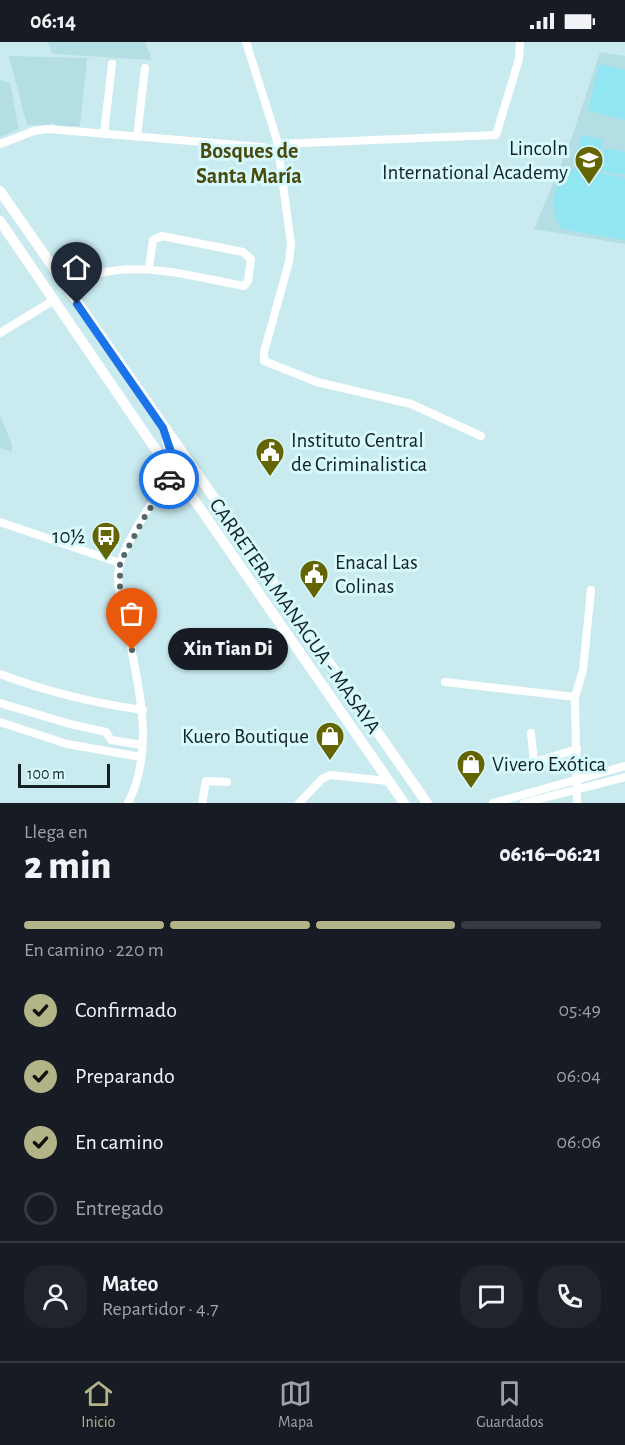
<!DOCTYPE html>
<html lang="es">
<head>
<meta charset="utf-8">
<style>
	body { margin:0; font-family:"Alegreya Sans",sans-serif; background:#20242c; color:#f1f3f6; height:100vh; display:flex; flex-direction:column; font-size:22px; white-space:nowrap }
	* { box-sizing:border-box; margin:0 }
	p { font-size:20px; color:#9ea1a6 }
	.icon { flex:none; width:33px; height:33px; fill:none; stroke:currentColor; stroke-width:2; stroke-linecap:round; stroke-linejoin:round }
	.map { position:relative; height:761px; overflow:hidden }
	.drawer { display:flex; flex-direction:column; background:#171b24; flex:1 }
	.drawer>* { flex:none }
	.scale { position:absolute; left:18px; bottom:15px; width:92px; box-sizing:border-box; padding-left:6px; border:3px solid #152223; border-top:0; font-size:16px; line-height:21px; white-space:nowrap; color:#152223; -webkit-text-stroke:4px #d6f9fd; paint-order:stroke }
	.pin { position:absolute; display:grid; place-items:center; width:51px; height:51px; color:#fff; margin:-62px -26px; border-radius:50% 50% 50% 0; rotate:-45deg; box-shadow:0 0 6px #0007 }
	.pin .icon { rotate:45deg }
	.courier { position:absolute; display:grid; place-items:center; width:60px; height:60px; margin:-30px; border:4px solid #1a73e8; border-radius:50%; background:#fff; color:#222; box-shadow:0 2px 8px #0007 }
	.bubble { position:absolute; height:42px; border-radius:21px; background:#171b24; box-shadow:0 2px 4px #0004; font-size:20px; font-weight:800; line-height:42px; text-align:center }
	.head em { font-style:normal; font-weight:800 }
	.head div { display:flex; flex-direction:column-reverse }
	.head { display:flex; align-items:center; justify-content:space-between; height:102px; padding:0 24px }
	h1 { font-size:39px; font-weight:800; line-height:45px }
	.bar { display:grid; grid-template-columns:repeat(4,1fr); gap:9px 6px; align-content:center; height:72px; padding:0 24px }
	.bar i { height:8px; border-radius:4px; background:#363941 }
	.bar .current { background:#b2b387 }
	.bar p { grid-column:span 4 }
	.line { display:flex; align-items:center; gap:15px; padding:0 24px; border-top:2px solid #363941 }
	.line div { flex:1 }
	.round { display:grid; place-items:center; flex:none; width:63px; height:63px; border-radius:24px; background:#20242c }
	ol { padding:0 24px; list-style:none }
	li { display:flex; align-items:center; gap:18px; height:66px }
	li p { margin-inline-start:auto }
	li .icon { padding:6px; border-radius:50%; background:#b2b387; color:#111; stroke-width:4 }
	li:last-child { color:#9ea1a6 }
	li i { width:33px; height:33px; border:3px solid #363941; border-radius:50% }
	.status { display:flex; justify-content:space-between; align-items:center; height:42px; padding:0 30px; background:#171b24; direction:ltr }
	.status svg { height:16px; fill:currentColor }
	.tabs { display:flex; justify-content:space-around; align-items:center; height:84px; border-top:2px solid #363941; background:#171b24; font-size:16px; color:#9ea1a6 }
	.tabs a { display:grid; justify-items:center; gap:3px }
	.tabs .current { color:#b2b387 }
	.map>svg:first-child { display:block }
	.built { fill:#b3dee4 }
	.green { fill:#91e6f1 }
	.lines { fill:none; stroke-linecap:round; stroke-linejoin:round }
	.minor { stroke:#fff; stroke-width:8 }
	.highway { stroke:#fff; stroke-width:10 }
	.done { stroke:#54686b; stroke-width:6; stroke-dasharray:0 10.8 }
	.route { stroke:#1a73e8; stroke-width:8 }
	.labels { text-anchor:middle; dominant-baseline:central; stroke-width:6; stroke-linejoin:round; paint-order:stroke }
	.poi-label { font-size:21px; fill:#152223; stroke:#d6f9fd; text-anchor:end }
	.street-label { font-size:21px; fill:#152223; stroke:#d6f9fd }
	.neighbourhood-label { font-size:22px; font-weight:bold; fill:#494a0c; stroke:#d6f9fd }
</style>
</head>
<body>
<div class="status"><b>06:14</b><svg viewBox="0 0 49 12"><path d="M0 12V9h3v3zM5 12V6h3v6zM10 12V3h3v9zM15 12V0h3v12zM26 1h20v11H26zM47 4h2v5h-2z"/></svg></div>
<div class="map">
<svg width="625" height="761" viewBox="0 0 625 761">
	<rect width="100%" height="100%" fill="#c9ebf0"/>
	<g class="built">
		<path d="M47,0H145L152,18L53,12Z"/>
		<path d="M600,10L625,14V202L534,187L571,98Z"/>
		<path d="M9,14L87,16L80,84L58,85L52,81L50,83H27Z"/>
		<path d="M0,38L10,41L19,87L0,95Z"/>
		<path d="M0,373L12,403V410L0,406Z"/>
	</g>
	<g class="green">
		<path d="M599,22L625,28V78L588,69Z"/>
		<path d="M581,93L603,98L598,121L576,117Z"/>
		<path d="M605,106L625,110V133L601,129Z"/>
		<path d="M575,126L625,136V198L562,187C548,167 552,137 575,126Z"/>
	</g>
	<g class="lines">
		<g class="minor">
			<path d="M246,0L277,98L291,202L289,220L264,310V319L317,340L411,362L481,394"/>
			<path d="M104,92L112,22"/>
			<path d="M137,95L145,26"/>
			<path d="M0,102L34,89L48,87L262,105L278,108"/>
			<path d="M277,102L496,93L519,17L520,0"/>
			<path d="M65,245C121,212 184,233 244,244L248,239L251,217L243,210L162,194L153,198L149,226"/>
			<path d="M0,291L54,258"/>
			<path d="M0,480L120,521"/>
			<path d="M0,632C47,650 93,661 143,668"/>
			<path d="M445,640L575,655"/>
			<path d="M0,661L70,682L106,690L111,698L142,703"/>
			<path d="M0,680L67,702L141,715"/>
			<path d="M531,691L534,721"/>
			<path d="M516,726L577,707"/>
			<path d="M128,761C156,706 138,642 127,586C123,568 117,549 118,531C120,509 157,448 174,433"/>
			<path d="M202,761L206,739L227,740"/>
			<path d="M299,761L322,737L330,733L388,739"/>
			<path d="M493,761L625,724"/>
			<path d="M524,761L625,735"/>
			<path d="M577,761L575,655L583,628L591,548"/>
		</g>
		<g class="highway">
			<path d="M0,149L427,761"/>
			<path d="M0,179L154,405L200,466L404,761"/>
			<path d="M167,398L174,432"/>
			<path d="M157,413L161,433L157,454L173,450L191,454"/>
		</g>
	</g>
	<g class="lines">
		<path class="done" d="M132,608L120,552V521L144,476L169,437"/>
		<path class="route" d="M77,262L163,386L171,410L174,433L169,437"/>
	</g>
	<defs>
		<g id="school-pin" transform="scale(1.5)"><path d="M0 17L-7.5 6A9.5 9.5 0 1 1 7.5 6Z" fill="#646500" stroke="#d6f9fd"/><path d="M0-5L7-2L0 1L-7-2ZM-4 1L0 2.5L4 1V4Q0 6-4 4Z" fill="#fff"/></g>
		<g id="civic-pin" transform="scale(1.5)"><path d="M0 17L-7.5 6A9.5 9.5 0 1 1 7.5 6Z" fill="#646500" stroke="#d6f9fd"/><path d="M-.6-6.5H3V-4.5H.6V-3L4-1V1h2V6H-6V1h2V-1L-.6-3ZM-1.2 2.5V6h2.4V2.5Z" fill="#fff"/></g>
		<g id="bus-pin" transform="scale(1.5)"><path d="M0 17L-7.5 6A9.5 9.5 0 1 1 7.5 6Z" fill="#646500" stroke="#d6f9fd"/><path d="M-5-6H5V4H4V6H2V4H-2V6H-4V4H-5ZM-3.5-4V0h7V-4ZM-3.5 1.2v1.5H-2V1.2ZM2 1.2v1.5H3.5V1.2Z" fill="#fff"/></g>
		<g id="shop-pin" transform="scale(1.5)"><path d="M0 17L-7.5 6A9.5 9.5 0 1 1 7.5 6Z" fill="#646500" stroke="#d6f9fd"/><path d="M-5-2.5h2.3a2.7 3.5 0 0 1 5.4 0H5L5.5 6h-11ZM-1.5-2.5h3a1.5 2.3 0 0 0-3 0Z" fill="#fff"/></g>
	</defs>
	<g fill-rule="evenodd">
		<use href="#school-pin" x="589" y="118"/>
		<use href="#civic-pin" x="270" y="410"/>
		<use href="#bus-pin" x="106" y="494"/>
		<use href="#civic-pin" x="314" y="532"/>
		<use href="#shop-pin" x="330" y="694"/>
		<use href="#shop-pin" x="471" y="722"/>
	</g>
	<g class="labels">
		<g class="poi-label">
			<text x="568" y="106">Lincoln<tspan x="568" dy="24">International Academy</tspan></text>
			<text x="291" y="398" text-anchor="start">Instituto Central<tspan x="291" dy="24">de Criminalistica</tspan></text>
			<text x="85" y="494">10½</text>
			<text x="335" y="520" text-anchor="start">Enacal Las<tspan x="335" dy="24">Colinas</tspan></text>
			<text x="309" y="694">Kuero Boutique</text>
			<text x="492" y="722" text-anchor="start">Vivero Exótica</text>
		</g>
		<g class="street-label">
			<text transform="translate(295 574) rotate(55)">CARRETERA MANAGUA - MASAYA</text>
		</g>
		<g class="neighbourhood-label">
			<text x="249" y="109">Bosques de<tspan x="249" dy="25">Santa María</tspan></text>
		</g>
	</g>
</svg>
<div class="scale">100 m</div>
<div class="pin" style="left:132px;top:608px;background:#ea580c"><svg class="icon" aria-label="bag" viewBox="0 0 24 24"><path d="M5 8h14l-1 12H6zM9 8a3 3 0 0 1 6 0"/></svg></div>
<div class="pin" style="left:77px;top:262px;background:#1f2937"><svg class="icon" aria-label="home" viewBox="0 0 24 24"><path d="M3 11l9-7 9 7M6 9v11h12V9"/></svg></div>
<div class="courier" style="left:169px;top:437px"><svg class="icon" aria-label="car" viewBox="0 0 24 24"><path d="M5 17H2v-5l4-1 3-4h7l3 4 3 1v5h-3M9 17h6M6 11h13"/><circle cx="7" cy="17" r="2"/><circle cx="17" cy="17" r="2"/></svg></div>
<div class="bubble" style="left:168px;top:586px;width:120px">Xin Tian Di</div>
</div>
<section class="drawer">
<div class="head"><div><h1>2 min</h1><p>Llega en</p></div><em>06:16–06:21</em></div>
<div class="bar"><i class="current"></i><i class="current"></i><i class="current"></i><i></i><p>En camino · 220 m</p></div>
<ol>
<li><svg class="icon" aria-label="check" viewBox="0 0 24 24"><path d="M5 12l5 5 9-10"/></svg>Confirmado<p>05:49</p></li>
<li><svg class="icon" aria-label="check" viewBox="0 0 24 24"><path d="M5 12l5 5 9-10"/></svg>Preparando<p>06:04</p></li>
<li><svg class="icon" aria-label="check" viewBox="0 0 24 24"><path d="M5 12l5 5 9-10"/></svg>En camino<p>06:06</p></li>
<li><i></i>Entregado</li>
</ol>
<div class="line" style="height:108px"><a class="round"><svg class="icon" aria-label="person" viewBox="0 0 24 24"><circle cx="12" cy="8" r="4"/><path d="M4 21q1-7 8-7t8 7"/></svg></a><div><b>Mateo</b><p>Repartidor · 4.7</p></div><a class="round"><svg class="icon" aria-label="chat" viewBox="0 0 24 24"><path d="M4 5h16v11H9l-5 4z"/></svg></a><a class="round"><svg class="icon" aria-label="phone" viewBox="0 0 24 24"><path d="M5 4h4l2 5-3 2q2 4 5 5l2-3 5 2v4C11 20 4 13 5 4z"/></svg></a></div>
</section>
<nav class="tabs">
<a class="current"><svg class="icon" aria-label="home" viewBox="0 0 24 24"><path d="M3 11l9-7 9 7M6 9v11h12V9"/></svg>Inicio</a>
<a><svg class="icon" aria-label="map" viewBox="0 0 24 24"><path d="M3 6l6-2 6 2 6-2v14l-6 2-6-2-6 2zM9 4v14M15 6v14"/></svg>Mapa</a>
<a><svg class="icon" aria-label="saved" viewBox="0 0 24 24"><path d="M7 4h10v16l-5-4-5 4z"/></svg>Guardados</a>
</nav>
</body>
</html>
